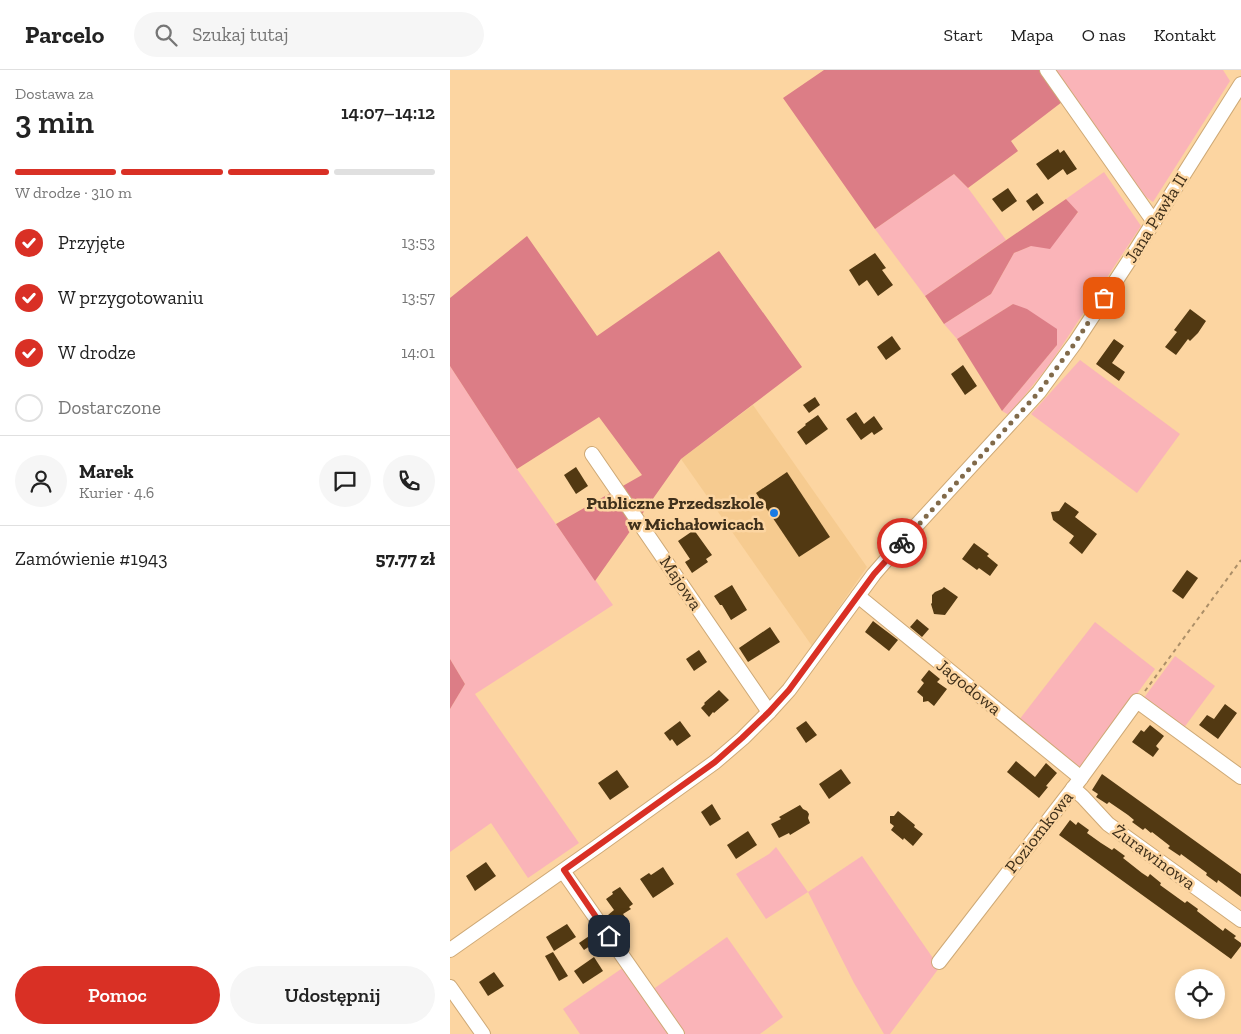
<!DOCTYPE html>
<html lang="pl">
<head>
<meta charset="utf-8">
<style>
	body { margin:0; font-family:"Zilla Slab",serif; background:#f6f6f6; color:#222; height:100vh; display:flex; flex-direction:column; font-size:19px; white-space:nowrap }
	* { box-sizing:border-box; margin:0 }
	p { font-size:16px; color:#767676 }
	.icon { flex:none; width:28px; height:28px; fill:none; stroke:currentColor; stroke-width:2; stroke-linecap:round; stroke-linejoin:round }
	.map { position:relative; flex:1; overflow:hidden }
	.drawer { display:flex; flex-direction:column; background:#fff; width:450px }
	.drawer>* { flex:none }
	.tools { position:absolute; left:725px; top:899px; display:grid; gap:10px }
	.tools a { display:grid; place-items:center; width:50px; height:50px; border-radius:50%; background:#fff; box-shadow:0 2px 8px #0003; font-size:25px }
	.pin { position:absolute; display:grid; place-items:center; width:42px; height:42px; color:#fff; margin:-21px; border-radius:10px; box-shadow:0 2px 8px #0006 }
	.courier { position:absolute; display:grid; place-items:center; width:50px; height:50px; margin:-25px; border:4px solid #d93025; border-radius:50%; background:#fff; color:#222; box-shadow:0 1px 6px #0007 }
	.summary em { font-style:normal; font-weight:600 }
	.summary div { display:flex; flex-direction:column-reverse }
	.summary { display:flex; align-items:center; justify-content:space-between; height:85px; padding:0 15px }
	h1 { font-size:32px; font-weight:600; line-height:38px }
	.bar { display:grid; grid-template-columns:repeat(4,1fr); gap:8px 5px; align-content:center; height:60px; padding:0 15px }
	.bar i { height:6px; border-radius:4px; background:#e0e0e0 }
	.bar .on { background:#d93025 }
	.bar p { grid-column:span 4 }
	.line { display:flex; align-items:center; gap:12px; padding:0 15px; border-top:1px solid #e0e0e0 }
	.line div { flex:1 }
	.round { display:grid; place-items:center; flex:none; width:52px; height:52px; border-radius:26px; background:#f6f6f6 }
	ol { padding:0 15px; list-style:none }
	li { display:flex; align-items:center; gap:15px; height:55px }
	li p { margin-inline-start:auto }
	li .icon { padding:5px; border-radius:50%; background:#d93025; color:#fff; stroke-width:4 }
	li:last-child { color:#767676 }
	li i { width:28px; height:28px; border:2px solid #e0e0e0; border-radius:50% }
	.primary-button { display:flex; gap:10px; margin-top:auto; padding:10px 15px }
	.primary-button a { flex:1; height:58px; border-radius:30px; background:#d93025; color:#fff; font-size:20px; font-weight:600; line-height:58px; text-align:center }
	.primary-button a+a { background:#f6f6f6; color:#222 }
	header { display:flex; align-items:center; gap:30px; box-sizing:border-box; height:70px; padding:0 25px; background:#fff; border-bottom:1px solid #e0e0e0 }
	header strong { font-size:24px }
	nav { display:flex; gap:28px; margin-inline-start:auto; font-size:18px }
	.search { width:350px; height:45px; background:#f6f6f6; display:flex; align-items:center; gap:12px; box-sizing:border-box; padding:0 18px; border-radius:28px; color:#767676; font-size:19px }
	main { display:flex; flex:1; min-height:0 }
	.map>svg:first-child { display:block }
	.built { fill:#f6cb90 }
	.green { fill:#fab4b8 }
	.forest { fill:#dc7d86 }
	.building { fill:#523912 }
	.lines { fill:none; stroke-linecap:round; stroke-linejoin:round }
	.street-casing { stroke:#cea976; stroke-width:16 }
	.path { stroke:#ac8f68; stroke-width:2; stroke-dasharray:4 4; stroke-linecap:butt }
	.street { stroke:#fff; stroke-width:14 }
	.done { stroke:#816a4a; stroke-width:5; stroke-dasharray:0 9 }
	.route { stroke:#d93025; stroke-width:6 }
	.poi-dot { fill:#187ae3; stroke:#fcd5a1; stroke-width:2 }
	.labels { text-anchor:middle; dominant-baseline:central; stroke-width:5; stroke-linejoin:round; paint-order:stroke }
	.street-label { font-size:18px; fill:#3f301b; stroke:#fcd5a1 }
	.poi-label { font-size:18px; font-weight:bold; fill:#3f301b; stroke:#fcd5a1; text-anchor:end }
</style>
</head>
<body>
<header>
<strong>Parcelo</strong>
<div class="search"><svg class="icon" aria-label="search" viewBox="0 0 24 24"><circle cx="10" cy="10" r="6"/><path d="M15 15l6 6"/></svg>Szukaj tutaj</div>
<nav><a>Start</a><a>Mapa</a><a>O nas</a><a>Kontakt</a></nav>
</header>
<main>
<section class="drawer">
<div class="summary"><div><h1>3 min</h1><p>Dostawa za</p></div><em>14:07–14:12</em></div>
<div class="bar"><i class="on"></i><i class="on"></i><i class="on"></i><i></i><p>W drodze · 310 m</p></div>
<ol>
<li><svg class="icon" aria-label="check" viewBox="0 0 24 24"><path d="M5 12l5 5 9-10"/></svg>Przyjęte<p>13:53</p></li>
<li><svg class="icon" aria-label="check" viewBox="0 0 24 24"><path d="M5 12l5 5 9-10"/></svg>W przygotowaniu<p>13:57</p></li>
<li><svg class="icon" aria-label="check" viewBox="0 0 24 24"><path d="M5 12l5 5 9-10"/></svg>W drodze<p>14:01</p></li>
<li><i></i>Dostarczone</li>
</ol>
<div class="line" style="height:90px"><a class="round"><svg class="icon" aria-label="person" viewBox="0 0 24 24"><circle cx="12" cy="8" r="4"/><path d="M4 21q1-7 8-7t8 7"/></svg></a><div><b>Marek</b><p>Kurier · 4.6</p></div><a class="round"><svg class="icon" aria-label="chat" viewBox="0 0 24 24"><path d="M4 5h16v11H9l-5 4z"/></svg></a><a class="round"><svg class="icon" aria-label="phone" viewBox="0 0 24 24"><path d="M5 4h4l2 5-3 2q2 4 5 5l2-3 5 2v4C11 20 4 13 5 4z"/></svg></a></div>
<div class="line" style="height:65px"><div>Zamówienie #1943</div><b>57.77 zł</b></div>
<div class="primary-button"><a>Pomoc</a><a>Udostępnij</a></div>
</section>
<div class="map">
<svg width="791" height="964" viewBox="0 0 791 964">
	<rect width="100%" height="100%" fill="#fcd5a1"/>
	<path class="built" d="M303,335L417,497L362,576L231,389Z"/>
	<g class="green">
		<path d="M605,0H773L780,11L703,132L693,125Z"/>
		<path d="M654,102L691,156L600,294L559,345L552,341L607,275L563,234L507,269L494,254L541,224L564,183L581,176L628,143L616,129Z"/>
		<path d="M504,104L518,118L556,170L475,226L425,159Z"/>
		<path d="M630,290L730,364L687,423L581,344Z"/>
		<path d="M0,296L67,399L163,535L25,624L129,773L78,808L41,753L0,782V639L15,614L0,589Z"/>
		<path d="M645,552L705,599L635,695L627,697L569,650Z"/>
		<path d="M725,586L765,616L733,659L693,629Z"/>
		<path d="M326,777L358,822L412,786L485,891L489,898L440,964H434L404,913L358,822L316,849L286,804L319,784Z"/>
		<path d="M277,867L333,947L310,964H233L202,920Z"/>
		<path d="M174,897L222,964H130L113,939Z"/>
	</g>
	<g class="forest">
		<path d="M374,0H589L612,32L561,71L568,81L518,118L504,104L425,159L333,28Z"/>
		<path d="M616,129L628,142L600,179L581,176L564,183L541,224L494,254L475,226Z"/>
		<path d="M77,166L147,266L269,181L352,297L231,389L145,511L106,454L192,405L149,347L67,399L0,296V228Z"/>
		<path d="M563,234L577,239L607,259V275L552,341L507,269Z"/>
		<path d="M0,589L15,614L0,639Z"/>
	</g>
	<g class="building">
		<path d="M608,79L610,83L614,80L627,99L617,105L613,99L598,110L586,94Z"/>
		<path d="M558,118L567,131L552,142L542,129Z"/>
		<path d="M587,123L594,133L583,141L576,131Z"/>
		<path d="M425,183L436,198L432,200L443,215L428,226L417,210L409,216L399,200Z"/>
		<path d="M740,239L756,251L748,263L740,271L738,269L726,285L715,277L727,262L724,260Z"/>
		<path d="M442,266L451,279L436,290L427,277Z"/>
		<path d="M664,269L674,276L662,293L675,302L669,311L646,294Z"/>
		<path d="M513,295L527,316L515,325L501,304Z"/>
		<path d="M365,327L370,335L359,343L353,335Z"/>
		<path d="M406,342L414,354L424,346L433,359L424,365L422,362L411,370L396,349Z"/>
		<path d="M368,345L378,359L356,375L347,362L356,355L355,354Z"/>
		<path d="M126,397L138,416L126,424L114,405Z"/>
		<path d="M337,402L380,467L349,487L306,423Z"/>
		<path d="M615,432L629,442L625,447L647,464L632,484L619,473L624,466L603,450L601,442L609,441Z"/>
		<path d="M244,460L262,485L256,489L258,492L242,503L235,492L240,489L228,471Z"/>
		<path d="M524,473L539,484L537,486L548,495L540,506L529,498L527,500L512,489Z"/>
		<path d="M737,500L748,508L733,529L722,521Z"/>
		<path d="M282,515L297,540L281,550L272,535H270L264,526Z"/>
		<path d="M494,517L508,527L495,545L484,544L481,534L482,533V525L485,522L492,519Z"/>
		<path d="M467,549L479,559L472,567L460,557Z"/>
		<path d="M423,551L448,570L439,581L415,562Z"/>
		<path d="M320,557L330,572L298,592L289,578Z"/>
		<path d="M249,580L257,592L244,601L236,589Z"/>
		<path d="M479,600L490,609L487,612L497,619L484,636L478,631L473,632V627L467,622L474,613L471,610Z"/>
		<path d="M269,620L279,630L264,643L263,642L259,647L251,638L255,634L254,633Z"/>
		<path d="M775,634L787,643L768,669L749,655L757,645L764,649Z"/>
		<path d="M230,651L241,666L227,676L222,669L220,671L214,663Z"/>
		<path d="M356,651L367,665L356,673L346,658Z"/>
		<path d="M700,655L714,666L706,676L709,679L703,687L682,672L691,660L694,662Z"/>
		<path d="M566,691L585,707L596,693L607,703L596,716L598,717L589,728L557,702Z"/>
		<path d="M391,699L401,713L379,729L369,714Z"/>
		<path d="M167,700L179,717L160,730L148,713Z"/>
		<path d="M652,704L791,804V827L768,810L767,813L756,805L757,803L731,784L730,786L718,778L720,776L702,762L701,763L695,758L693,760L682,752L684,750L678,745L659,732L657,734L646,727L648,724L642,720Z"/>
		<path d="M262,734L271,749L260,756L251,742Z"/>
		<path d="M350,735L353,739L357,741L359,744L358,748L360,753L340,765L339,763L329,768L321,754L331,749L329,747Z"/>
		<path d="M448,741L465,755L464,757L473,764L463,776L454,768L453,770L441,760L444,756L440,753V746H444Z"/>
		<path d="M620,750L626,755L628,752L639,760L637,763L651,773L662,780L664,778L675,786L673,788L692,803L698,807L700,804L711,813L710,815L728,828L735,833L737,831L748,839L747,841L773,861L775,858L786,866L784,868L791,873V876L781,889L609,765Z"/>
		<path d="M298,761L307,775L286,789L277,775Z"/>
		<path d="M36,792L46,806L25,821L16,806Z"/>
		<path d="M213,797L224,814L203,828L190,809L199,803L201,805Z"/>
		<path d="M170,817L183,834L179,837L181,839L173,844L180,854L170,861L167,858L165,860L159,852L162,850L158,845L164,840L156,829L163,824L162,822Z"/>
		<path d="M117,854L126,867L104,881L96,867Z"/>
		<path d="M145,862L150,869L134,880L129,873Z"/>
		<path d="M103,882L118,906L109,911L95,886Z"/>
		<path d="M144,887L153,901L133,914L124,901Z"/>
		<path d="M44,902L54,916L38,926L29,912Z"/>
	</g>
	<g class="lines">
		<g class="street-casing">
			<g id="street">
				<path d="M597,0L704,152"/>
				<path d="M142,384L319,642"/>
				<path d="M408,526L631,708"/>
				<path d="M623,718L633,727L658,754L791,850"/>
				<path d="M113,801L227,964"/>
				<path d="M0,880L148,776L265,692L293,668L319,642L339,620L424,504L465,457L589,322L625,273L684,183L791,14"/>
				<path d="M489,892L631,708L687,631L791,707"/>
				<path d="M0,917L33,964"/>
			</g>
		</g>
		<path class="path" d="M695,621L791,490"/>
		<use href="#street" class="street"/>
	</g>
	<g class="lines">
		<path class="done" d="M452,473L589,322L625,273L654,228"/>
		<path class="route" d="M159,866L114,800L265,692L292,668L319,642L339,620L424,504L452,473"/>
	</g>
	<circle class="poi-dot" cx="324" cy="443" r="5"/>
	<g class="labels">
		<g class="street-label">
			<text transform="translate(706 148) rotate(-58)">Jana Pawła II</text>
			<text transform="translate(231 513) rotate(56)">Majowa</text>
			<text transform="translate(519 617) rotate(39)">Jagodowa</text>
			<text transform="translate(589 762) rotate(-52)">Poziomkowa</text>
			<text transform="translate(704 787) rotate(36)">Żurawinowa</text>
		</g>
		<g class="poi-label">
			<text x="314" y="433">Publiczne Przedszkole<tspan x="314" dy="21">w Michałowicach</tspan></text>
		</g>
	</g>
</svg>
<div class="tools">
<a><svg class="icon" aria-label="locate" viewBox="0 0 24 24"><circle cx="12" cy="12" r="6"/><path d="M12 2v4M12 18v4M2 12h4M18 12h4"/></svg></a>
</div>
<div class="pin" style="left:654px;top:228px;background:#ea580c"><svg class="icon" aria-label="bag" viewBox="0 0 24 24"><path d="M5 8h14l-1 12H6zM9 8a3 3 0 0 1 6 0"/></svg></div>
<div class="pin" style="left:159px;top:866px;background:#1f2937"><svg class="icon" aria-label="home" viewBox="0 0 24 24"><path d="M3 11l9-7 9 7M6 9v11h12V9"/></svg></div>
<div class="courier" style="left:452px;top:473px"><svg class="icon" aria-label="bike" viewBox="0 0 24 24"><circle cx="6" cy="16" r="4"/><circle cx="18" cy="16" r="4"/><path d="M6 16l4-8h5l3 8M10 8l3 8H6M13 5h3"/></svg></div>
</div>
</main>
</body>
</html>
